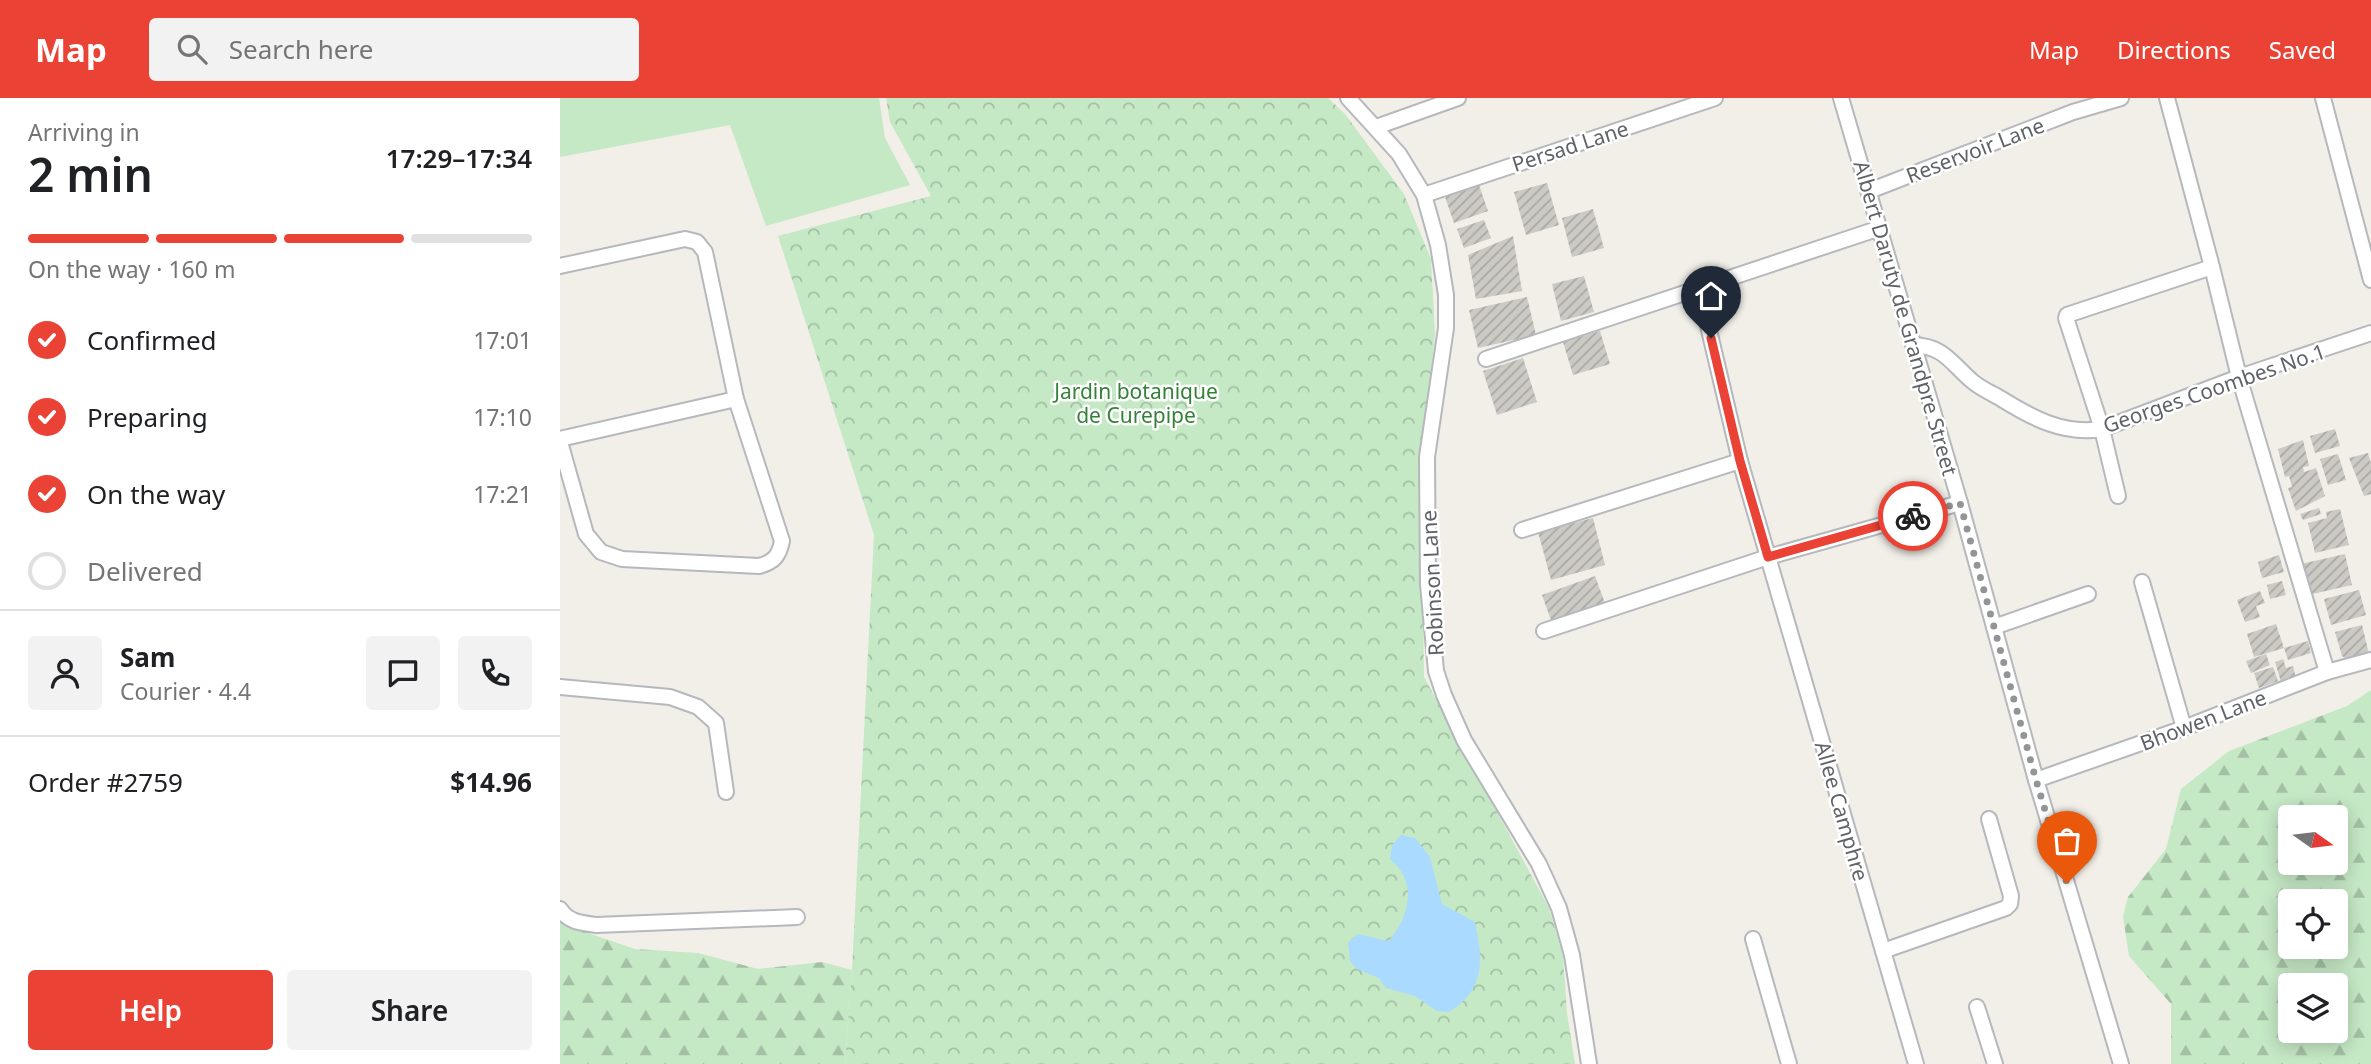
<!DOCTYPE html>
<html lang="en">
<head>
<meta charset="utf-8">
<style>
	body { margin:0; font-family:"Noto Sans",sans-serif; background:#f2f2f2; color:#202124; height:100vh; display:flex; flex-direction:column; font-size:26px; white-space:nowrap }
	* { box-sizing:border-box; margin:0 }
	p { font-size:23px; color:#757577 }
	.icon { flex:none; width:38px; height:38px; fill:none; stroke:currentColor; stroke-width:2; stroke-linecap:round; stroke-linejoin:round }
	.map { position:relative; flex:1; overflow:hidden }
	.side { display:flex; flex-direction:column; background:#fff; width:560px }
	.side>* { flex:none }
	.needle { width:46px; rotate:104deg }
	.controls { position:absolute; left:1718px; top:707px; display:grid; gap:14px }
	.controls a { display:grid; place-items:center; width:70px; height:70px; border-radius:7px; background:#fff; box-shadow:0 4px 18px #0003; font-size:35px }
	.pin { position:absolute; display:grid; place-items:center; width:60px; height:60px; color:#fff; margin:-72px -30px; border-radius:50% 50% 50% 0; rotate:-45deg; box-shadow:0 0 7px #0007 }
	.pin .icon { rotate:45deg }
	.courier { position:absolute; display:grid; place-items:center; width:70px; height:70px; margin:-35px; border:5px solid #ea4335; border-radius:50%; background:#fff; color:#222; box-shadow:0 2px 9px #0007 }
	.headline em { font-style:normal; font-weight:600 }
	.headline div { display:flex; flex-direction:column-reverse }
	.headline { display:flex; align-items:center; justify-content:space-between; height:119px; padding:0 28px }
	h1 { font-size:46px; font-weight:600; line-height:52px }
	.bar { display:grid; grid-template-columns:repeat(4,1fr); gap:10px 7px; align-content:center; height:84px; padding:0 28px }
	.bar i { height:9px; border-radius:5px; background:#e0e0e0 }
	.bar .on { background:#ea4335 }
	.bar p { grid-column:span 4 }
	.line { display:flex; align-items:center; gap:18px; padding:0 28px; border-top:2px solid #e0e0e0 }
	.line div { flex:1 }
	.round { display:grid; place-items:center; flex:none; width:74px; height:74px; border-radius:7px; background:#f2f2f2 }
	ol { padding:0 28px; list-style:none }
	li { display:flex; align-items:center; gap:21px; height:77px }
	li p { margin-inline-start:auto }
	li .icon { padding:7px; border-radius:50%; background:#ea4335; color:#fff; stroke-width:4 }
	li:last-child { color:#757577 }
	li i { width:38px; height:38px; border:4px solid #e0e0e0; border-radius:50% }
	.cta { display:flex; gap:14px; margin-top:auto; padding:14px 28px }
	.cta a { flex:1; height:80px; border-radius:7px; background:#ea4335; color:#fff; font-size:28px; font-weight:600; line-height:80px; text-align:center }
	.cta a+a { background:#f2f2f2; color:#202124 }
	header { display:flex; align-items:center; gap:42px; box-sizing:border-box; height:98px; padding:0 35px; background:#ea4335; color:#fff }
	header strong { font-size:33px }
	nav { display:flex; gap:38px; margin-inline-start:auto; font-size:24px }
	.search { width:490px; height:63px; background:#f2f2f2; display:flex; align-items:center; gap:18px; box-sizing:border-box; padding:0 24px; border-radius:7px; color:#757577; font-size:26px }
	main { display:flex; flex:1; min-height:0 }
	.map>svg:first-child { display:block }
	.forest { fill:url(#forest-firs); fill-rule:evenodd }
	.park { fill:url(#park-crowns) }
	.garden { fill:#c5e8c5 }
	.water { fill:#aadaff }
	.building { fill:url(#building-hatch) }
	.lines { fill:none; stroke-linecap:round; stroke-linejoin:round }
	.street-casing { stroke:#b5b8bc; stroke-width:18 }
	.street { stroke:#fff; stroke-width:14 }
	.done { stroke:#929495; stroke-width:7; stroke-dasharray:0 12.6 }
	.route { stroke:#ea4335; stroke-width:9 }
	.labels { text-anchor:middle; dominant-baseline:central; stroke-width:5; stroke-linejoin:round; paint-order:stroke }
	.street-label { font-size:21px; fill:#5f6368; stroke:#fff }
	.park-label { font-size:21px; fill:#348238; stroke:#fff }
</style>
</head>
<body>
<header>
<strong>Map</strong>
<div class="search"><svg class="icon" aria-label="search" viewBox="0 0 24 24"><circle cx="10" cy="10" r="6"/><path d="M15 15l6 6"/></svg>Search here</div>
<nav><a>Map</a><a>Directions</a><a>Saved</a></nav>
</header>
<main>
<section class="side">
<div class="headline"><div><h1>2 min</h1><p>Arriving in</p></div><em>17:29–17:34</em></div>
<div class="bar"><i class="on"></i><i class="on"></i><i class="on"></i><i></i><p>On the way · 160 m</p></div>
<ol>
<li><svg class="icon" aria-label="check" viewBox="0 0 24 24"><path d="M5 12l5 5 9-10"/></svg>Confirmed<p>17:01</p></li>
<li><svg class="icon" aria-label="check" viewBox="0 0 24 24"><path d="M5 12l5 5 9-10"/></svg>Preparing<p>17:10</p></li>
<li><svg class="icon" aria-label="check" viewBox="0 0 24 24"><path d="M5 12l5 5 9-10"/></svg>On the way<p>17:21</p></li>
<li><i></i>Delivered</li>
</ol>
<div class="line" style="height:126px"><a class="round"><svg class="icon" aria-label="person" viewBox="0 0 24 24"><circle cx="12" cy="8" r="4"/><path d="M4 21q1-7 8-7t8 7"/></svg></a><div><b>Sam</b><p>Courier · 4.4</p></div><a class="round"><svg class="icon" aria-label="chat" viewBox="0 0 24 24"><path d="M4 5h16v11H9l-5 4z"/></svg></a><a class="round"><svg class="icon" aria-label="phone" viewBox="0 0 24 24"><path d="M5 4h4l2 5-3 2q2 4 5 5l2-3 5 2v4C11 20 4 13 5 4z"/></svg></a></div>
<div class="line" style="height:91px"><div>Order #2759</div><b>$14.96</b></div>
<div class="cta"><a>Help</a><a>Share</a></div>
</section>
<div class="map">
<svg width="1811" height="966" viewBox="0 0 1811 966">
	<defs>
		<pattern id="forest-firs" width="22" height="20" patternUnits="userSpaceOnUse" patternTransform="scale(1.75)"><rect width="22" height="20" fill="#c5e8c5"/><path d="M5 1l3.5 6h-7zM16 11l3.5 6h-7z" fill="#a3c0a4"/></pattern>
		<pattern id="park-crowns" width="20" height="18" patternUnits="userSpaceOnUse" patternTransform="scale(1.75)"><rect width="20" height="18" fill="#c5e8c5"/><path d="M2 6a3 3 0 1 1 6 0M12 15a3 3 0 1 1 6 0" fill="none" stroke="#a3c0a4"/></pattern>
		<pattern id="building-hatch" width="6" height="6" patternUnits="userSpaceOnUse" patternTransform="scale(1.75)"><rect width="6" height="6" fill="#cccac5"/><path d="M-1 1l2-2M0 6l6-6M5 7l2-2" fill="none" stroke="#a9a8a4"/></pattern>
	</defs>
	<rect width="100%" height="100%" fill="#f1efe8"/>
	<g class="forest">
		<path d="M1811,592V966H1611V906L1569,858L1563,818L1568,799L1606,751L1621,691L1669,653L1787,608ZM1731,719H1776V765H1731ZM1731,803H1776V849H1731ZM1731,887H1776V933H1731Z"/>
		<path d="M0,818L13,830L75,851L138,855L198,871L262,864L292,872L285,966H0Z"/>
	</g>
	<path class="park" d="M326,0H768L785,16L844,96L871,161L875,235L861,373L864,579L989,810L1003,858L1007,915L1015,966H285L292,872L314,437L218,138L371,98L330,24Z"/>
	<path class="garden" d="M0,0H319L325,40L350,87L206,128L170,27L0,59Z"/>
	<path class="water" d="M841,737L855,740L870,759L882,806L915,824C923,863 926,891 889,914L877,913L855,898L826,890L819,880L797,871L790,863L788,845L798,836L829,843C849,818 859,785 830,761L832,747Z"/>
	<g class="building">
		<path d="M987,85L999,127L966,137L954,94Z"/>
		<path d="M919,87L928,113L894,125L885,99Z"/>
		<path d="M1033,111L1044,150L1012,159L1002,120Z"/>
		<path d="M924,122L931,140L904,150L897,131Z"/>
		<path d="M953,138L962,193L916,201L908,157Z"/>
		<path d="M1024,178L1034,214L1001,223L992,186Z"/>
		<path d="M967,199L976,237L918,250L909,212Z"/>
		<path d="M1040,233L1050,266L1013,277L1003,244Z"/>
		<path d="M963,260L977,304L937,317L923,273Z"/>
		<path d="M1775,331L1780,348L1755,355L1750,338Z"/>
		<path d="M1743,342L1749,368L1743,369L1744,374L1756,370L1765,398L1736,413L1728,390L1732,389L1729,378L1725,379L1718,351Z"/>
		<path d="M1808,355L1811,365V396L1804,398L1789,360Z"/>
		<path d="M1778,356L1786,382L1768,387L1760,361Z"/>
		<path d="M1759,410L1761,416L1743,422L1740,416Z"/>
		<path d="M1780,411L1789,447L1755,455L1748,425L1767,420L1766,414Z"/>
		<path d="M1033,420L1045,467L991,482L978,434Z"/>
		<path d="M1785,456L1792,487L1748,497L1741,466Z"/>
		<path d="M1719,457L1724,474L1702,480L1698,464Z"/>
		<path d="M1035,478L1045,505L992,525L982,497Z"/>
		<path d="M1722,483L1726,497L1710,501L1707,487Z"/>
		<path d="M1799,492L1806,517L1771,527L1764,501Z"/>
		<path d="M1700,493L1705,505L1696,508L1700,519L1685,524L1677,502Z"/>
		<path d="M1716,526L1724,550L1694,559L1687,536Z"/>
		<path d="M1802,527L1810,560L1792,565L1782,558L1775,534Z"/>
		<path d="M1748,543L1751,555L1728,562L1724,550Z"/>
		<path d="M1706,556L1710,567L1691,575L1686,563Z"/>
		<path d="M1723,561L1726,570L1733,568L1736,580L1721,584L1715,564Z"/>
		<path d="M1713,569L1718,583L1699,590L1694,575Z"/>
	</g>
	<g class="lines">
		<g class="street-casing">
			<g id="street">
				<path d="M788,0L839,56L864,97L878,147L886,197V230L867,359L868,486L876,573L884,597L904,642L979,766L999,810L1012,857L1029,966"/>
				<path d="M1281,0L1400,405L1476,682L1561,966"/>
				<path d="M1607,0L1652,169L1679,279L1767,574"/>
				<path d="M1763,0L1811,182"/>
				<path d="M816,29L898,0"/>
				<path d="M1309,93L1513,14L1561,0"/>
				<path d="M864,97L1155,0"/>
				<path d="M0,168L125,141L137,144L145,154L176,301L222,443C219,458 214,464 199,468L62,461L41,454L26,436L0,344"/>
				<path d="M1139,190L1180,363L1356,966"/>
				<path d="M1353,247C1384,248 1391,265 1412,283C1420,290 1431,295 1440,300C1472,320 1503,337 1542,331L1679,279L1811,235"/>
				<path d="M926,261L1320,130"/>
				<path d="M0,341L176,301"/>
				<path d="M1558,398L1542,331L1506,220L1507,217L1652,169"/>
				<path d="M962,432L1180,363"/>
				<path d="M1582,484L1624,630"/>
				<path d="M1434,529L1528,496"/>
				<path d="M984,533L1208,459L1400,405"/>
				<path d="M0,589L110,599L138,609L156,625L166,694"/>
				<path d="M1476,682L1624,630L1767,574L1811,562"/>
				<path d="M0,811C8,824 21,825 36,827L237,819"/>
				<path d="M1193,841L1229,966"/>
				<path d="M1323,853L1446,810L1450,806L1451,798L1429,721"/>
				<path d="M1417,909L1435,966"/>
			</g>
		</g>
		<use href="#street" class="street"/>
	</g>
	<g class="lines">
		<path class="done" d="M1353,418L1400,405L1476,682L1507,785"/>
		<path class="route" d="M1151,240L1180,363L1208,459L1353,418"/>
	</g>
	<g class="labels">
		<g class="street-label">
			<text transform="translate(1010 48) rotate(-18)">Persad Lane</text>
			<text transform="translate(1415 52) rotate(-21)">Reservoir Lane</text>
			<text transform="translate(1346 220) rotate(74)">Albert Daruty de Grandpre Street</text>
			<text transform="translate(1654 290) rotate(-19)">Georges Coombes No.1</text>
			<text transform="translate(872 485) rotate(-93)">Robinson Lane</text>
			<text transform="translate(1643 622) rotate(-21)">Bhowen Lane</text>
			<text transform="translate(1282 713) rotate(74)">Allee Camphre</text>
		</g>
		<g class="park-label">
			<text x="576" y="293">Jardin botanique<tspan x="576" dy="24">de Curepipe</tspan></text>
		</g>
	</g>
</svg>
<div class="controls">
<a><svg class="needle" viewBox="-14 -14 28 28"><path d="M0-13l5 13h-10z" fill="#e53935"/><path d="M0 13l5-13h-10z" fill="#757577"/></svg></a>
<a><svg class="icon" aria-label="locate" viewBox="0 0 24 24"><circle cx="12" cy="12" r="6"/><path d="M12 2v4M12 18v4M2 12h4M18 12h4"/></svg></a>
<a><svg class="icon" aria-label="layers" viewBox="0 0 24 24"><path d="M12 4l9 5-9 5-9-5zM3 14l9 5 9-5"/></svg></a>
</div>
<div class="pin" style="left:1507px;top:785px;background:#ea580c"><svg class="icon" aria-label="bag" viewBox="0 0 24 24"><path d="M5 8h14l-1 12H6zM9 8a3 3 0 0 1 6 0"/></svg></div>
<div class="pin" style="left:1151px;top:240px;background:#1f2937"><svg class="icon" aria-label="home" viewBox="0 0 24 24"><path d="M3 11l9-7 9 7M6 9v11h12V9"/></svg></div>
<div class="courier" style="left:1353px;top:418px"><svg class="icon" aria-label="bike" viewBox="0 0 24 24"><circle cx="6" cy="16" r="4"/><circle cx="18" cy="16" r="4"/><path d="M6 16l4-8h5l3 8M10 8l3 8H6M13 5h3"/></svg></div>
</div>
</main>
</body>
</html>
